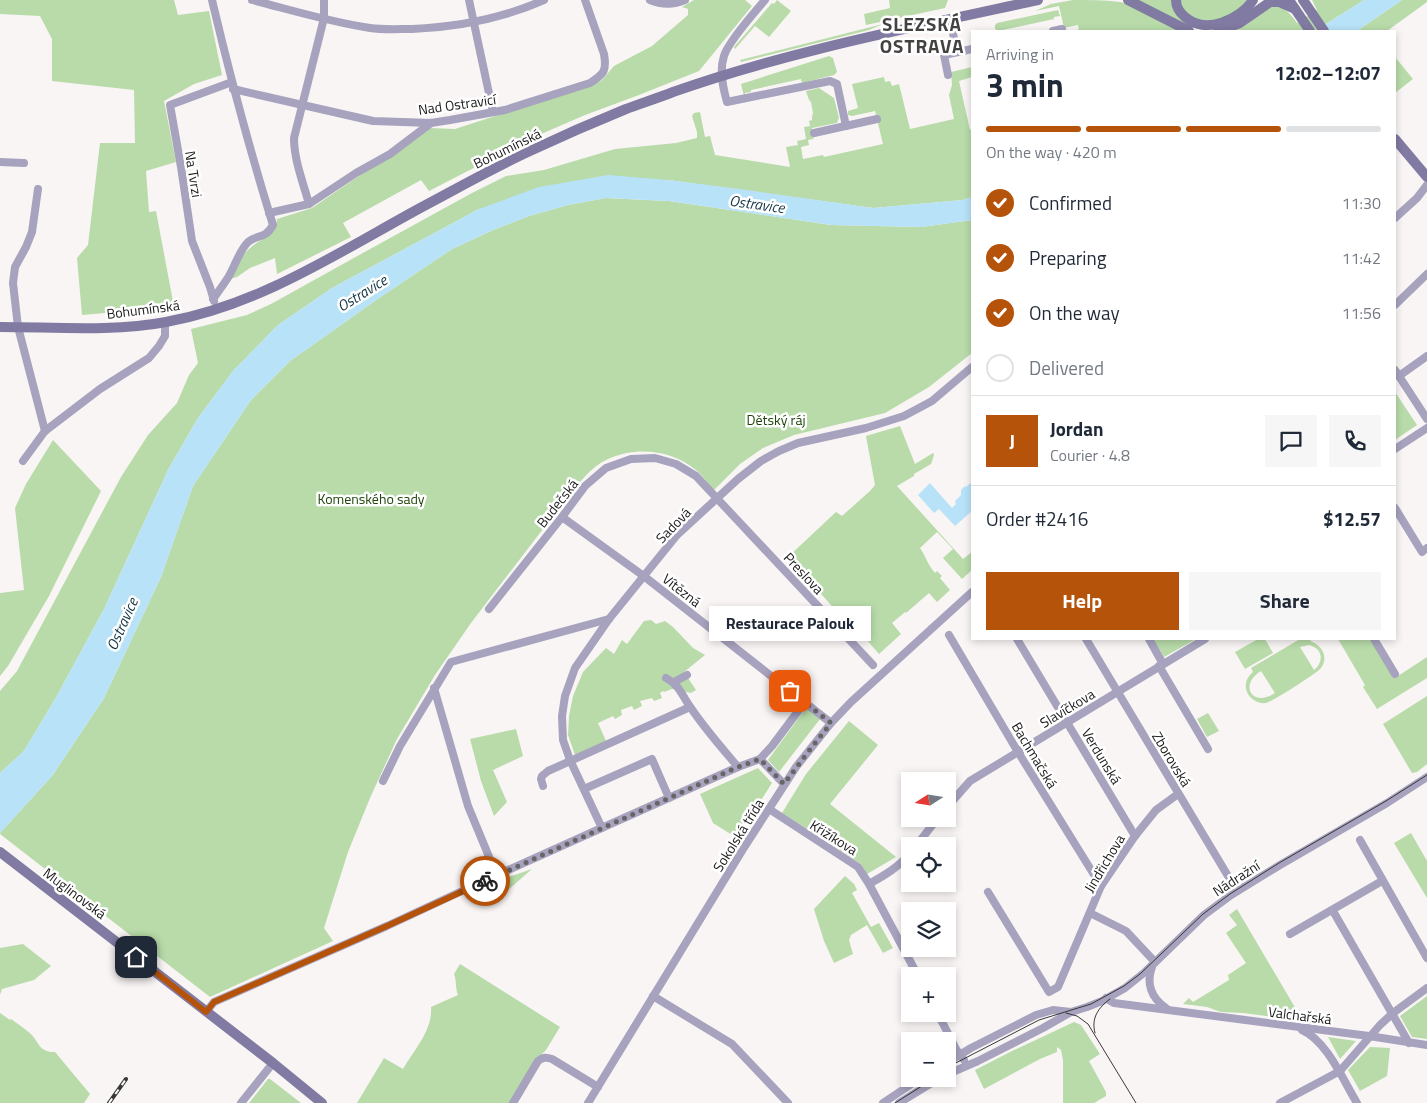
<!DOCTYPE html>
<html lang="en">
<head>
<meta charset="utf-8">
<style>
	body { margin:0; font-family:"Titillium Web",sans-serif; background:#f6f6f7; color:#1f2937; height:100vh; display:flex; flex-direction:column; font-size:19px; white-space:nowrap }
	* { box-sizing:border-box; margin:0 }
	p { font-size:16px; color:#747a83 }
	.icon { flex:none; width:28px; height:28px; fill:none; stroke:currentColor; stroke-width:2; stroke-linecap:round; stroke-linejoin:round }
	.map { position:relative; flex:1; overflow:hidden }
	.side { position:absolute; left:971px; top:30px; width:425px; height:610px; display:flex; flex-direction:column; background:#fff; border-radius:0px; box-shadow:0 2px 8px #0003 }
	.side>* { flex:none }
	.needle { width:32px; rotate:258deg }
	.tools { position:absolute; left:901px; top:772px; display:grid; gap:10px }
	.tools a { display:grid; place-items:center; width:55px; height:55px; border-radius:0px; background:#fff; box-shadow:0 2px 8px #0003; font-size:25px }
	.pin { position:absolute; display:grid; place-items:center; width:42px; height:42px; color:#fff; margin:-21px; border-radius:10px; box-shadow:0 2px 8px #0006 }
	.courier { position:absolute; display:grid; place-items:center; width:50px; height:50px; margin:-25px; border:4px solid #b45309; border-radius:50%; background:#fff; color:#222; box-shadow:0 1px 6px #0007 }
	.bubble { position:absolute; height:35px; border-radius:0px; background:#fff; box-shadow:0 2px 8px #0003; font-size:16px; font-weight:700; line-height:35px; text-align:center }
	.headline em { font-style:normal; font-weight:700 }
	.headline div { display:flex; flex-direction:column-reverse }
	.headline { display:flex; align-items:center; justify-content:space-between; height:85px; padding:0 15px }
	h1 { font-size:32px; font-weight:700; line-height:38px }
	.bar { display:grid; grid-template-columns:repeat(4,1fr); gap:8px 5px; align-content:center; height:60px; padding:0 15px }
	.bar i { height:6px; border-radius:4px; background:#e0e1e3 }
	.bar .current { background:#b45309 }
	.bar p { grid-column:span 4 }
	.line { display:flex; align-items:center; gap:12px; padding:0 15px; border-top:1px solid #e0e1e3 }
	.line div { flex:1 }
	.round { display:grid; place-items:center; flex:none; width:52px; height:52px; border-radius:0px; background:#f6f6f7 }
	ol { padding:0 15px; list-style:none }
	li { display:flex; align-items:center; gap:15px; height:55px }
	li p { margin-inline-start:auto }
	li .icon { padding:5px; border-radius:50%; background:#b45309; color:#fff; stroke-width:4 }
	li:last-child { color:#747a83 }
	li i { width:28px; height:28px; border:2px solid #e0e1e3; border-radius:50% }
	.cta { display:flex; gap:10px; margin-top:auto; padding:10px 15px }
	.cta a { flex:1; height:58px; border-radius:0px; background:#b45309; color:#fff; font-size:20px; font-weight:700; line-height:58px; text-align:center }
	.cta a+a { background:#f6f6f7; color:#1f2937 }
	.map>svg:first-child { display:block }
	.green { fill:#b8dba9; fill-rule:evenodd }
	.water { fill:#b8e2f8 }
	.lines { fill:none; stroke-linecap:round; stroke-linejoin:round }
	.minor { stroke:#a7a2be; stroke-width:8 }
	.secondary { stroke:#817aa2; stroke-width:10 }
	.tram { stroke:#393838; stroke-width:1 }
	.rail-casing { stroke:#393838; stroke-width:4 }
	.rail { stroke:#fff; stroke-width:2; stroke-dasharray:5.5; stroke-linecap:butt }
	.done { stroke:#676565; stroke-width:5; stroke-dasharray:0 9 }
	.route { stroke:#b45309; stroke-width:6 }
	.labels { text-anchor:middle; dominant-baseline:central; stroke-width:5; stroke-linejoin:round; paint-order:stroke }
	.street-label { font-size:14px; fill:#191818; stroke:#fff }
	.park-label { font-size:14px; fill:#20450a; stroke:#fff }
	.water-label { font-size:15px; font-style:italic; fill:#123443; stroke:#fff }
	.district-label { font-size:19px; font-weight:bold; letter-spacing:1px; fill:#444241; stroke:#fff }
</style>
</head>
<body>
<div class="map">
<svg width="1427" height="1103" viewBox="0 0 1427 1103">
	<rect width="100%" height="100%" fill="#f9f5f4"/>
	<g class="green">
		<path d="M0,0H174L178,15L209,11L222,75L194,84L164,101L176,162L146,171L149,212L156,211L174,307L82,315L77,258L88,245L100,143H135L134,90L52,81V39L40,16L0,14Z"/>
		<path d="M694,0H745L752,6L699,71L639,95L585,115L532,138L429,191L421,180L343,223L351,237L277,274L275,258L250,268L237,277L230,279C235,270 240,258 247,251C259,238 274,239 277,219L312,208L429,128L455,129L592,85L602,80L614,66L652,46L688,15V9L682,7Z"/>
		<path d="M777,0L791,11L769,37L755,26L735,49L734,47L772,3L774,4Z"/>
		<path d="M889,0H948L945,8L866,25L864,14L890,8Z"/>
		<path d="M1073,0C1088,0 1104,0 1120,2C1142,6 1163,21 1183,31H1079L1078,25L1064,28L1059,6L1035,11L1051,4Z"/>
		<path d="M1136,0H1171L1198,28L1188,27Z"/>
		<path d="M1178,0H1247C1237,16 1211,26 1194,18C1186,14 1182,7 1178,0Z"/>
		<path d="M1312,0H1364L1315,31H1232L1242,27H1243L1270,7C1284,5 1290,13 1297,23L1317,10Z"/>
		<path d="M1402,0H1427V2L1387,31H1357Z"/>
		<path d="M1058,10L1060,16L1054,17V19L998,31L995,29V25L997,23Z"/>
		<path d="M883,24L869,30L741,62L740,60Z"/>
		<path d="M829,56L833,58L837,72L834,75L802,83L801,79L751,90V92L745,93V96H744L741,84Z"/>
		<path d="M1395,57L1413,79L1395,93Z"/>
		<path d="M972,67V77L959,81L970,130L972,129V197L963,200L873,208L668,180L479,209L332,288L278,325L233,371L198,418L169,468L104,609L58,694L24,751L0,773V691L17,671L121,477L148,435L177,403L189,375L198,363L191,329L247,315L271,304L361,254L472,193L506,176L544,170L615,149L676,143L697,138V132L692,116L694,113L700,112L705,137L710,136L715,155L790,167L786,147L798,145L797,141L806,139L804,127L810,126L809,121L812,120V117L813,113L811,102L809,100L806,91L819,88L834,98L839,118L837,123L812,128L814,137L813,139L808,140L809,145L801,147L803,159L823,155L824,157L883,144L875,111L852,116L848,115V111L858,108L852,84L884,77L885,82L890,81L892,86L899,84L910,129L954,119L949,95L952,85L951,72Z"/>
		<path d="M606,198L669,201L831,225L921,227L972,220V353L929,387L885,413L794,435L763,448L740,464L714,490C708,484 703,476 696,470C672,450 637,446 608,459C592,466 580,482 569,495L471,623L435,675L397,739L370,798L348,852L324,928L333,941L210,997L0,834V833L52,776L104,698L161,577L193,486L251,400L290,361L379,298L452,249L493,230L529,216L568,205Z"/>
		<path d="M1395,392L1417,425L1395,440Z"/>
		<path d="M900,426L915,464L933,453L934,455L931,464L914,474V476L897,486L963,559L972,552V570L962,579L943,558L953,549L937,532L920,548C926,557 928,565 935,573L937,571L942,576L940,578L950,590L937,602L929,593L906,613L905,612L892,623L901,634L879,654L852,623L848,624L788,557L836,512L842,516L870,491L875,485L866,436Z"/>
		<path d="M53,440L101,491L49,596L8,666L0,676V593L24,590L15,508L26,484Z"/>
		<path d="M651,620L656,624L665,621L673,627L693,648L705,655L684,672L696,690L691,693L672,689L664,692L663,691L660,693L662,698L654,701L652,698L640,701L642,706L634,710L632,706L621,710L622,715L615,719L613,716L598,723L606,741L575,755L568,735L569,716L573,696L583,672L606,648L614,654L622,640L627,644L644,621Z"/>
		<path d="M1153,639H1196L1164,657Z"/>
		<path d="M1258,639H1265L1273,653L1245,669L1235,652Z"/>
		<path d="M1300,639H1313L1310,641C1322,645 1329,657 1321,668C1317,673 1272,702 1266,703C1258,704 1250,699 1247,692C1244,684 1247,677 1253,672L1251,668ZM1309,645C1322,648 1325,661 1314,670L1300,647ZM1261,671L1275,693C1253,708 1238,685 1261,671Z"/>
		<path d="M1338,639H1370L1395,678L1427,657V678L1377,709L1363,687L1365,685Z"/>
		<path d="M1427,696V764L1417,772L1412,773L1383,724Z"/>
		<path d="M806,708L820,719L779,772L768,760Z"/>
		<path d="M1208,713L1219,731L1207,737L1197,719Z"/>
		<path d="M849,721L878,745L830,804L896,857L867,874L861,864L782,813L806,774Z"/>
		<path d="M516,729L523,756L493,770L507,802L494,816L481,781L470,739Z"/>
		<path d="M758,768L772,783L737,838L713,823L700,794Z"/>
		<path d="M1411,833L1427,861V898L1394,843Z"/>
		<path d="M532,869L500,897L484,889V885L501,878H506Z"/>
		<path d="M845,876L854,884L857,890L852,893L871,927L879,923L893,948L883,953L867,925L851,935L849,940L853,954L834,963L824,941L814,909Z"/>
		<path d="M1237,909L1303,1021L1243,1013L1221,1012L1207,1007L1183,1004L1189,998L1193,1002L1229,980L1228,975L1246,963L1226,933L1237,925L1229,915Z"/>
		<path d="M23,944L51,966L34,980L2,989L0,995V948Z"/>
		<path d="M460,964L560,1027L546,1050L535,1061L509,1103H357L384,1058L403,1069C414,1050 433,1030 431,1007L458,995C455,988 457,981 454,974Z"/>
		<path d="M1427,996V1039L1412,1037L1400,1016Z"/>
		<path d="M0,1013L10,1020L11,1019C18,1024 25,1029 31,1034C40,1044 39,1052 55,1052L90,1094L84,1103H0Z"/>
		<path d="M1074,1022L1081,1025L1100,1054L1089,1061L1106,1092V1096L1094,1103H1063V1060L1061,1050L1057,1047V1052L1040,1059L984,1089L975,1070L1012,1051Z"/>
		<path d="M1328,1037L1356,1041L1340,1059Z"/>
		<path d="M1370,1047L1390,1048L1387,1076L1360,1091L1348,1070Z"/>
		<path d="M268,1079H270L301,1103H249Z"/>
	</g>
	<g class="water">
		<path d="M1364,0H1402L1357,31H1315Z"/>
		<path d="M608,175L668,180L739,189L873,208L963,200L972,197V220L921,227L831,225L669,201L606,198L568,205L529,216L493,230L452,249L379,298L290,361L251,400L193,486L161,577L104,698L52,776L0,833V773L24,751L58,694L104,609L169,468L198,418L233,371L278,325L332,288L479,209L539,187Z"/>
		<path d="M972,482V511L955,526L939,509L934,513L918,495L930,483L952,508L956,504L955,501L961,495V490L965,486L966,487Z"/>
	</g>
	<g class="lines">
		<g class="minor">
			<path d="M212,0C230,76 250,151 273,225C265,240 257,234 248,242C239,251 235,266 229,276C224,284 218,292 213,299"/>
			<path d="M252,0C291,10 330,22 370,28C383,30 398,29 412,29C459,27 501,19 544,0"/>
			<path d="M469,0L493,112"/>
			<path d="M650,0C662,5 673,5 685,0"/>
			<path d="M765,0C754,13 728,42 724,56C719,71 723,88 727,102L830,81L837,84L846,126"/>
			<path d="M950,20L957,52"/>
			<path d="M1053,31L1062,29"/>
			<path d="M948,75L944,55L972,49"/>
			<path d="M233,89L373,121L431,123L450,120L505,110L590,83C604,74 607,71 604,54L585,0"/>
			<path d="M814,133L877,119"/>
			<path d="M0,162L24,163"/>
			<path d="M38,189L32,232L26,247L15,267L13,283L18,327L45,431"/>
			<path d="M309,204C303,182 294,160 294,138L324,18V0"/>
			<path d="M269,213L309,204L356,173L390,154L431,123"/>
			<path d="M1395,218L1417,198L1427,185"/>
			<path d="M214,301L210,287L192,241L181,167L170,105L232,82"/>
			<path d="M1395,305L1427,274"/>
			<path d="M1395,370L1427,419"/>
			<path d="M1399,376L1427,356"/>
			<path d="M1395,449L1427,428"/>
			<path d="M23,461L45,431L100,389L149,358L159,346L165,336V323"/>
			<path d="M1395,508L1422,552L1427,548"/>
			<path d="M562,517L645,577L831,723"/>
			<path d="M489,609L562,517L585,486L606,468L631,459L655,458L676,464L696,476L873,665"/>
			<path d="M949,635L1018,752L1101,886"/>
			<path d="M1017,639L1135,836"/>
			<path d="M1086,639L1237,891"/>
			<path d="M1149,639L1163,664"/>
			<path d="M1374,639L1395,674"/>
			<path d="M1159,666L1208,749"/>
			<path d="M666,678C680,685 682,696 691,708C705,729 722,748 738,767"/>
			<path d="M674,682L687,675"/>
			<path d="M434,688L468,806L497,876"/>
			<path d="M760,759L784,784"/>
			<path d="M383,781L400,746L451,662L609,619"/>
			<path d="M543,786L541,779L542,776L548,771L690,707"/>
			<path d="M584,789L652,759L669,798"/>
			<path d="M948,806L970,781L1205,639"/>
			<path d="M769,809L858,867L869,884L918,976"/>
			<path d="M602,828L570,760L563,740L562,716L565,696L575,668L609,619L677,535L738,479L761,461L779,451L798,443L866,428L904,416L932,401L972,367"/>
			<path d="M1360,840L1427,958"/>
			<path d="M916,846L937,819"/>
			<path d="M869,884C885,875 899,867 910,853"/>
			<path d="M988,892L1049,992L1058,987L1101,886L1135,836L1156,810L1178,794"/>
			<path d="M1333,911L1409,1043"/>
			<path d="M1090,913L1126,931L1155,962"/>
			<path d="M1290,934L1382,881"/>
			<path d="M1152,967C1146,983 1151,998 1166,1008"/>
			<path d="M653,996L732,1044L788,1103"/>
			<path d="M1106,998L1114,1003L1369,1036L1427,1045"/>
			<path d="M206,1012L214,1002L387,926L477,884L615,822L738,767L760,759L772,746L805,702"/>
			<path d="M938,1014L956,1049L964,1060"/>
			<path d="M1302,1030C1327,1041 1343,1080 1357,1103"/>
			<path d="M948,1062L971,1048L1036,1015L1053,1010L1071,1012"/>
			<path d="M948,1074L978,1061L1043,1028L1071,1012L1087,1007L1102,1001L1125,988L1145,972L1204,915L1231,895L1280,865L1387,803L1427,777"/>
			<path d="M241,1103L273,1063"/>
			<path d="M513,1103L538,1061C543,1057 546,1057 552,1059L598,1087"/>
			<path d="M588,1103L745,846L796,767L831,723L851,702L972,592"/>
			<path d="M883,1103L919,1079"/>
			<path d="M899,1103L938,1079"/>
			<path d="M1280,1103L1340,1071L1380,1025L1393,1013L1427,988"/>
		</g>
		<g class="secondary">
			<path d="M1128,0L1189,31"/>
			<path d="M1176,0C1176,7 1179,12 1185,17C1205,35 1240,20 1253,0"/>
			<path d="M1303,0L1324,31"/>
			<path d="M1291,3L1310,31"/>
			<path d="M1218,31L1240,23L1270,2H1279L1295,9"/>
			<path d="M1395,139L1427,177"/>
			<path d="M0,327C53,327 114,332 166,322C260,305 339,252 422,207C458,188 493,168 530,151C562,136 594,122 626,109C642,103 658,98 673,92C792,50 915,27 1038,0"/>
			<path d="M0,852L273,1063L322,1103"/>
		</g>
		<g class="tram">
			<path d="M1066,1013L1077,1016L1088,1024L1136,1103"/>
			<path d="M1095,1033C1091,1018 1098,1008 1110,999"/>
			<path d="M948,1067L1039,1020L1091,1004L1124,986L1140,974L1203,914L1230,894L1279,863L1386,801L1427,775"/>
			<path d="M895,1103L933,1079"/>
		</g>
		<g class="rail-casing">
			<path id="rail" d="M109,1103L126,1079"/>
		</g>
		<use href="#rail" class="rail"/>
	</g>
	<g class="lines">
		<path class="done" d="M485,881L738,767L760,759L784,784L808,752L831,723L790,691"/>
		<path class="route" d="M136,957L206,1012L214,1002L387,926L485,881"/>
	</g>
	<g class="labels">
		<g class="street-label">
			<text transform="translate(457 104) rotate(-8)">Nad Ostravicí</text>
			<text transform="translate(507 148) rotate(-26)">Bohumínská</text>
			<text transform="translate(194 174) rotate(81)">Na Tvrzi</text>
			<text transform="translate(143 309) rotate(-7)">Bohumínská</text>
			<text transform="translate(557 503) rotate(-52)">Budečská</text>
			<text transform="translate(673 525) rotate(-46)">Sadová</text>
			<text transform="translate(804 573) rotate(47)">Preslova</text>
			<text transform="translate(682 590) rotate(38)">Vítězná</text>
			<text transform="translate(1067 708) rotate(-31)">Slavíčkova</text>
			<text transform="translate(1035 755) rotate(59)">Bachmačská</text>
			<text transform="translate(1102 756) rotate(59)">Verdunská</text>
			<text transform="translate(1172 759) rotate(59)">Zborovská</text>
			<text transform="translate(738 835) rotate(-58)">Sokolská třída</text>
			<text transform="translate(834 837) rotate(32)">Křižíkova</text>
			<text transform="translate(1104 863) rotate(-59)">Jindřichova</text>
			<text transform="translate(1236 878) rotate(-33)">Nádražní</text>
			<text transform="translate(75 893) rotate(37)">Muglinovská</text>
			<text transform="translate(1300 1015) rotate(7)">Valchařská</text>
		</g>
		<g class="park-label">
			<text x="776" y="419">Dětský ráj</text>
			<text x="371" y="498">Komenského sady</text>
		</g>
		<g class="water-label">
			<text transform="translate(757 204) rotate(8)">Ostravice</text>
			<text transform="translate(362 293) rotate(-32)">Ostravice</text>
			<text transform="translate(122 624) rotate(-66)">Ostravice</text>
		</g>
		<g class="district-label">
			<text x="922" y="23">SLEZSKÁ<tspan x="922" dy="22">OSTRAVA</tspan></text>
		</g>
	</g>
</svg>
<div class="tools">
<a><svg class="needle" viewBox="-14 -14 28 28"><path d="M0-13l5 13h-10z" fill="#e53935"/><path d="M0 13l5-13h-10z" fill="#747a83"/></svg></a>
<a><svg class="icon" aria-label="locate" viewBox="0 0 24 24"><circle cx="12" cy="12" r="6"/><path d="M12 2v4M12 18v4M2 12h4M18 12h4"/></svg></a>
<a><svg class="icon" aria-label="layers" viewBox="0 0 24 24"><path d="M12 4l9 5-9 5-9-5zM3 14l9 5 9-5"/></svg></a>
<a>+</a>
<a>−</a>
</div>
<div class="pin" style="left:790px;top:691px;background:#ea580c"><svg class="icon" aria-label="bag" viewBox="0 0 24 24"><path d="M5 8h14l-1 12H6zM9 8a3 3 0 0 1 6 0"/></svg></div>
<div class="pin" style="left:136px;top:957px;background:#1f2937"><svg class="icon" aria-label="home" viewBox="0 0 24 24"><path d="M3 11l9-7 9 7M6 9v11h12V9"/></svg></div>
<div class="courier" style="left:485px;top:881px"><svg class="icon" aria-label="bike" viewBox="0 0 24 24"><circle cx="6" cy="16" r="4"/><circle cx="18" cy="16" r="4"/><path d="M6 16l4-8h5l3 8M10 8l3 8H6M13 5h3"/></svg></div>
<div class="bubble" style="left:709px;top:606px;width:162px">Restaurace Palouk</div>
<section class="side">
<div class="headline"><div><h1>3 min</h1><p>Arriving in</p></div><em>12:02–12:07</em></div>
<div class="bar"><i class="current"></i><i class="current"></i><i class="current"></i><i></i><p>On the way · 420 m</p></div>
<ol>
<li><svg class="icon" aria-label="check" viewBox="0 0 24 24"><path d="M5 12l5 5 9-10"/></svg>Confirmed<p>11:30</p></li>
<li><svg class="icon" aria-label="check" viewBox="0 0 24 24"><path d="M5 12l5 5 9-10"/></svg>Preparing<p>11:42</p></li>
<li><svg class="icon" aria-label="check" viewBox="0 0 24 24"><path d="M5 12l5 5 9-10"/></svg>On the way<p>11:56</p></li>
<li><i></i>Delivered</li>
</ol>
<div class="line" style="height:90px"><b class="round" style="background:#b45309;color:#fff">J</b><div><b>Jordan</b><p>Courier · 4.8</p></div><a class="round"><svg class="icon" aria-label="chat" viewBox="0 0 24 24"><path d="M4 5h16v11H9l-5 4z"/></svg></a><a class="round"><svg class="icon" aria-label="phone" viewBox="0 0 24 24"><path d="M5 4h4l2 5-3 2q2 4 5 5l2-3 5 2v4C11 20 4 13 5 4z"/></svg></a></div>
<div class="line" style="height:65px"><div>Order #2416</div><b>$12.57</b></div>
<div class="cta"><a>Help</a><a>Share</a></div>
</section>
</div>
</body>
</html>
